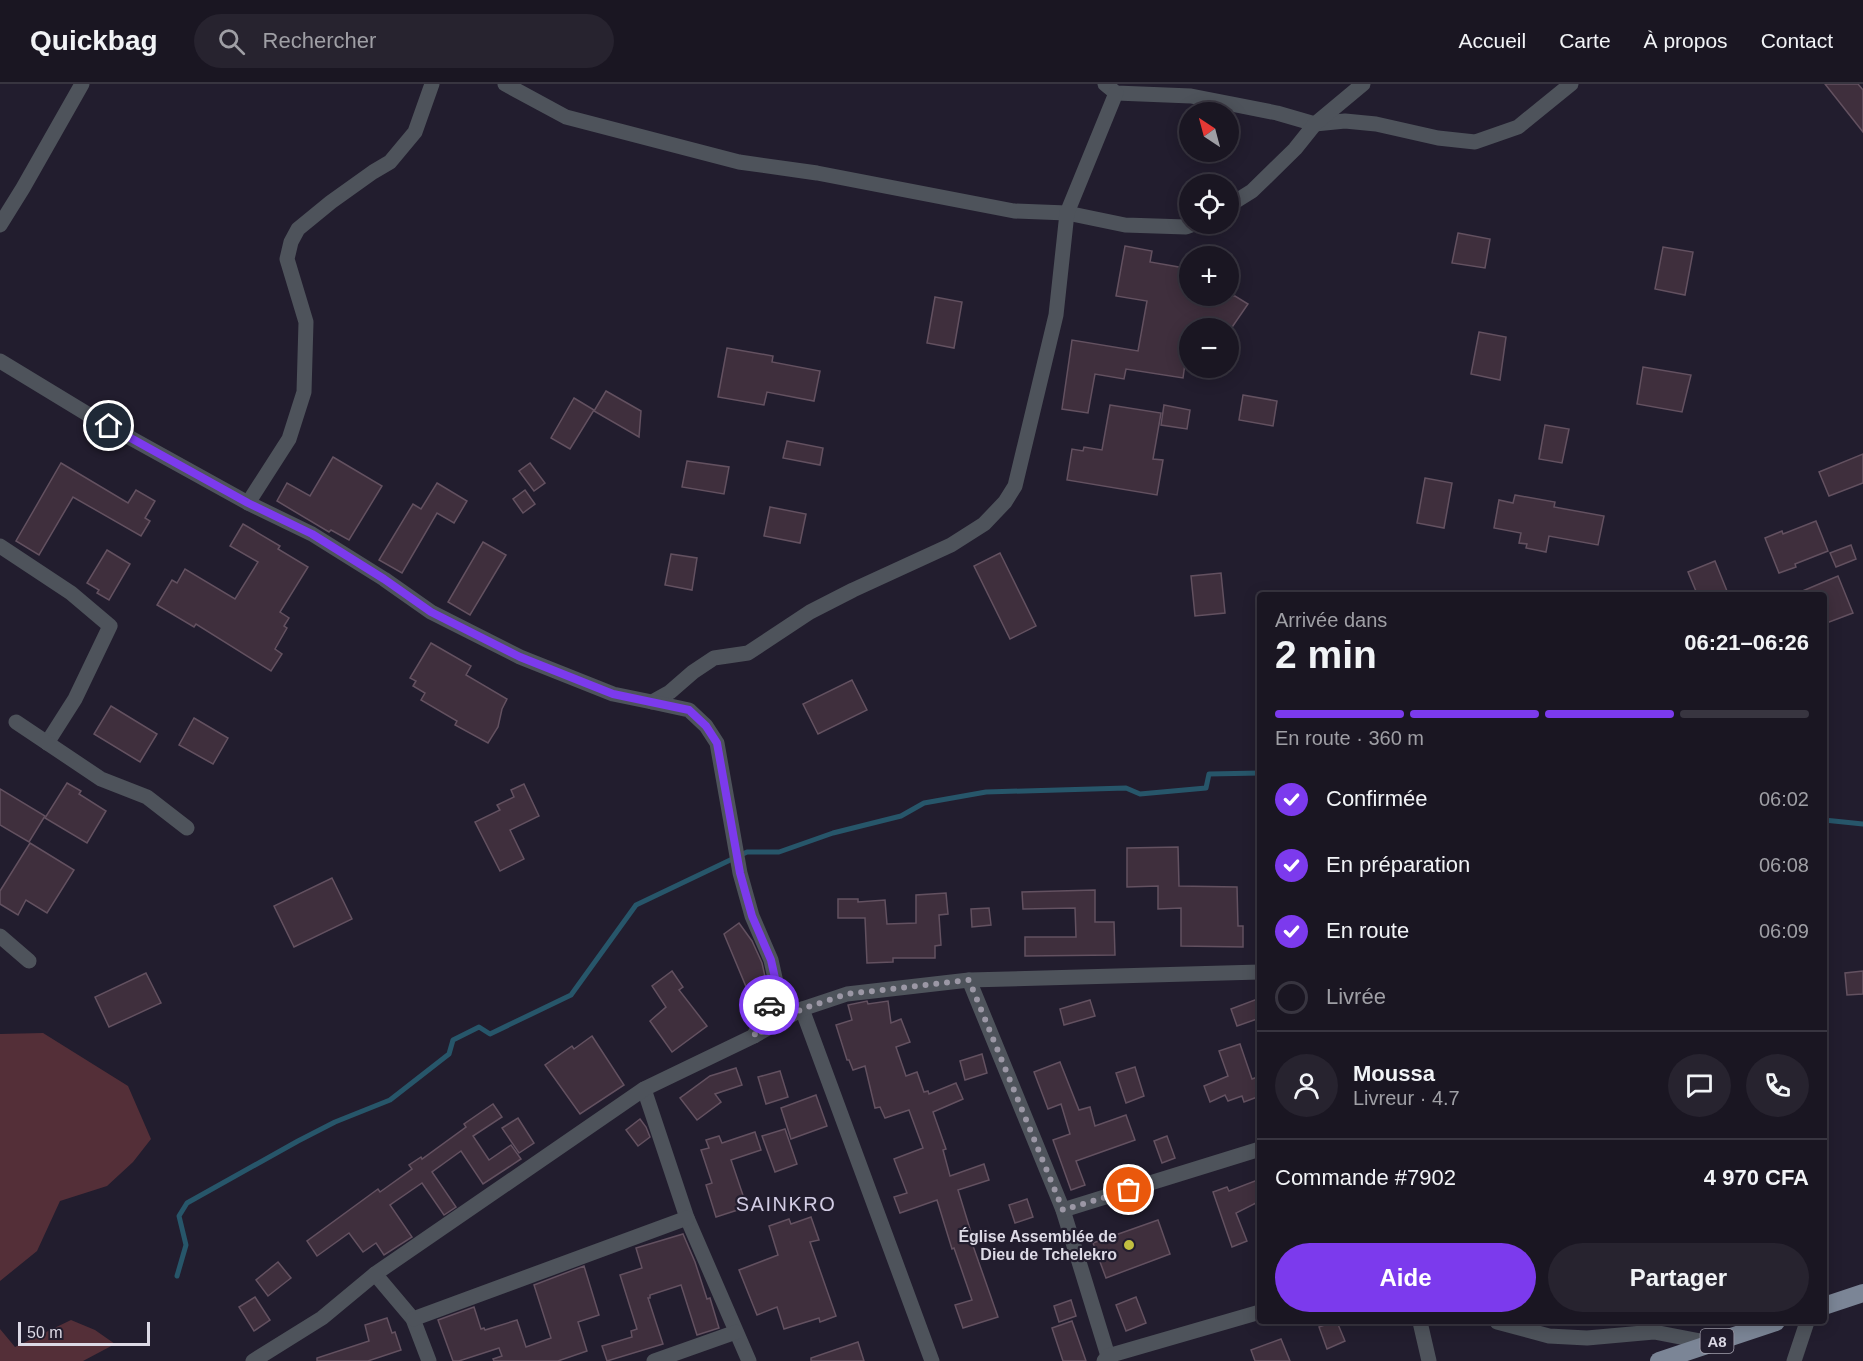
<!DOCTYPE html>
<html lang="fr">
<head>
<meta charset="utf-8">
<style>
	body { margin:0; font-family:Arial,sans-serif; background:#27232f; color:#f1f3f6; height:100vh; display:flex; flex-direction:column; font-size:22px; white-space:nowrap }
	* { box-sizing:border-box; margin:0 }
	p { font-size:20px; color:#9f9fa5 }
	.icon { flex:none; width:33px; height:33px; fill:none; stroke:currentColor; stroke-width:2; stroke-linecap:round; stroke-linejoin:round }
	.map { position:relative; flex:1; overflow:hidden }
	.panel { position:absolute; left:1257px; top:508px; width:570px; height:732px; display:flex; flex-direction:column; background:#1a1622; border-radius:6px; box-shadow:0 3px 15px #0003,0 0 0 2px #383540 }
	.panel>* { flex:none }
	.needle { width:39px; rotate:324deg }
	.buttons { position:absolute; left:1179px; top:18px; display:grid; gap:12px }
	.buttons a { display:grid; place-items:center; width:60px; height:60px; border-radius:50%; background:#1a1622; box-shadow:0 3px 15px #0003,0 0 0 2px #383540; font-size:30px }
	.scale { position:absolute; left:18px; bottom:15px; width:132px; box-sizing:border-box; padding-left:6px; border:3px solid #dcd9e5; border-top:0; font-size:16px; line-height:21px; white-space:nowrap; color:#dcd9e5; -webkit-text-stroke:4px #221d2e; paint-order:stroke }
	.pin { position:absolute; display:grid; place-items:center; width:51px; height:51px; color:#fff; margin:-26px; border:3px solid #fff; border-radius:50%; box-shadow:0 2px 6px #0007 }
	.courier { position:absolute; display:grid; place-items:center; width:60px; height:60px; margin:-30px; border:4px solid #7c3aed; border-radius:50%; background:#fff; color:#222; box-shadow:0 2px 8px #0007 }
	.overview em { font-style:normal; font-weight:700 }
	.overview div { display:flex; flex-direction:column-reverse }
	.overview { display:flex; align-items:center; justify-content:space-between; height:102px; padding:0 18px }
	h1 { font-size:39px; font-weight:700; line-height:45px }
	.bar { display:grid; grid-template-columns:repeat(4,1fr); gap:9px 6px; align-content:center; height:72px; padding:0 18px }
	.bar i { height:8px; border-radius:4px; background:#383540 }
	.bar .active { background:#7c3aed }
	.bar p { grid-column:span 4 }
	.line { display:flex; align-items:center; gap:15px; padding:0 18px; border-top:2px solid #383540 }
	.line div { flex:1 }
	.round { display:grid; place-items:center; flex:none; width:63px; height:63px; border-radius:32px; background:#27232f }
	ol { padding:0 18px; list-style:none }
	li { display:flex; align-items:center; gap:18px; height:66px }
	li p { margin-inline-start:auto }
	li .icon { padding:6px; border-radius:50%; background:#7c3aed; color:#fff; stroke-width:4 }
	li:last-child { color:#9f9fa5 }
	li i { width:33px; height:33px; border:3px solid #383540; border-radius:50% }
	.cta { display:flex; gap:12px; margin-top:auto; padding:12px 18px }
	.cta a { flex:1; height:69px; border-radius:36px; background:#7c3aed; color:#fff; font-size:24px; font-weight:700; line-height:69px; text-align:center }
	.cta a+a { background:#27232f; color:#f1f3f6 }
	header { display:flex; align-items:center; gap:36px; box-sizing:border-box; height:84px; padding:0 30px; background:#1a1622; border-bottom:2px solid #383540 }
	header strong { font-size:28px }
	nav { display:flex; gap:33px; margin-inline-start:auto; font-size:21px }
	.search { width:420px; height:54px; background:#27232f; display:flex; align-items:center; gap:15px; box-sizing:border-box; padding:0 21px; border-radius:33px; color:#9f9fa5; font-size:22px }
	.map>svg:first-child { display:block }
	.green { fill:#542f38 }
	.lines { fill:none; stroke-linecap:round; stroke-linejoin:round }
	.stream { stroke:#27566a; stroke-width:5 }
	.building { fill:#3f2f3d; stroke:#635160; stroke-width:1.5 }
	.street { stroke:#4e535b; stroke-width:15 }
	.primary { stroke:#7b8596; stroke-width:18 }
	.done { stroke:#9b97a5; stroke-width:6; stroke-dasharray:0 10.8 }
	.route { stroke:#7c3aed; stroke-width:8 }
	.poi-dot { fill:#c1be40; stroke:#221d2e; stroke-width:2 }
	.labels { text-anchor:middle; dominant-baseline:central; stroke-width:4.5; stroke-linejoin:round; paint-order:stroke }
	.shield { fill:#221d2e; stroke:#a4a1ae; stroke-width:1.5 }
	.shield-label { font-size:15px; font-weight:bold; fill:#dcd9e5 }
	.poi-label { font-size:16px; font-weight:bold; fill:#dcd9e5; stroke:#221d2e; text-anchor:end }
	.quarter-label { font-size:20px; letter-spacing:1.5px; fill:#d2cce4; stroke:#221d2e }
</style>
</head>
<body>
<header>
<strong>Quickbag</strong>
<div class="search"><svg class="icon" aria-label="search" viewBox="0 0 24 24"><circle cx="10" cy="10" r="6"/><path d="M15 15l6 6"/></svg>Rechercher</div>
<nav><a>Accueil</a><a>Carte</a><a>À propos</a><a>Contact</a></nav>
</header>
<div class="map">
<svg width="1863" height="1277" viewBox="0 0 1863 1277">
	<rect width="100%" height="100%" fill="#221d2e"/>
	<g class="green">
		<path d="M43,949L128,1002L151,1055L133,1078L107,1102L60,1117L37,1167L0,1197V950Z"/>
		<path d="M71,1236L95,1246L115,1260L83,1277H0V1245L15,1263Z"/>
	</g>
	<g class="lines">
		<g class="stream">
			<path d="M1824,736L1863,740"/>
			<path d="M177,1192L186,1161L179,1132L187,1119L298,1057L335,1038L390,1016L449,970L453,956L479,943L490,950L571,911L636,821L747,768H779L833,749L901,732L924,719L986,708L1126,704L1140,710L1206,704L1209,690L1260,689"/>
		</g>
	</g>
	<g class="building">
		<path d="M1825,0H1858L1863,6V48Z"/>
		<path d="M1458,149L1490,155L1485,184L1452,179Z"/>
		<path d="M1125,162L1152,167L1150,178L1190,185V212H1235L1248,220L1228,249V244H1190L1183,294L1126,285L1124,295L1095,290L1088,329L1062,325L1072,256L1138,267L1147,217L1116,212Z"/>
		<path d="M1663,163L1693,168L1685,211L1655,205Z"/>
		<path d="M935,213L962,218L954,264L927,259Z"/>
		<path d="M1479,248L1506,253L1500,296L1471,290Z"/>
		<path d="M727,264L773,272L772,278L820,287L814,317L767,308L764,321L718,313Z"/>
		<path d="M1643,283L1691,291L1682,328L1637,320Z"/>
		<path d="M606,307L641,327L639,353L594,327Z"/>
		<path d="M1243,311L1277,317L1273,342L1239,336Z"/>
		<path d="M574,314L594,326L570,365L551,354Z"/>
		<path d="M1110,321L1161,329L1153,375L1163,376L1157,411L1067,396L1072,365L1083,367L1084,363L1102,366Z"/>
		<path d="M1164,321L1190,326L1187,345L1161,341Z"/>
		<path d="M1545,341L1569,345L1562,379L1539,375Z"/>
		<path d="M787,357L823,364L820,381L783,374Z"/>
		<path d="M1863,370V399L1829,412L1819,388Z"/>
		<path d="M333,373L382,402L349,456L331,446L329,448L277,417L287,399L310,412Z"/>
		<path d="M687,377L729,383L724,410L682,403Z"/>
		<path d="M61,379L128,419L136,406L155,417L145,434L150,437L141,452L73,413L39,471L16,457Z"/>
		<path d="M530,379L545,399L534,407L519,387Z"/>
		<path d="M1425,394L1452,399L1444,444L1417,439Z"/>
		<path d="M437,399L467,417L454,439L437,429L402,489L379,476L413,420L421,425Z"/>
		<path d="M525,406L535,420L523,429L513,415Z"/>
		<path d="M1515,411L1555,418L1554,423L1604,432L1598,461L1549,452L1546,468L1526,464L1527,460L1519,459L1521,449L1494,444L1499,416L1513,419Z"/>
		<path d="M770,423L806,430L800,459L764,452Z"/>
		<path d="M1816,437L1828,467L1795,480L1796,483L1779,489L1765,454L1782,447L1783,450Z"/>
		<path d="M243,440L280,462L278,465L308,483L280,528L289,534L284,542L287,544L275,565L282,570L271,587L196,540L194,543L157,521L172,496L177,499L185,485L235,515L258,478L230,462Z"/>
		<path d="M483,458L506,471L470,531L448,518Z"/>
		<path d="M1851,461L1856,475L1836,483L1830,469Z"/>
		<path d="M107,466L130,480L109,516L97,509L99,506L87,499Z"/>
		<path d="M1000,469L1036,542L1010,555L974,482Z"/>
		<path d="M671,470L697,474L692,506L665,501Z"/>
		<path d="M1715,477L1729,512H1698L1688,488Z"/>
		<path d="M1221,489L1225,529L1195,532L1191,492Z"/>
		<path d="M1838,492L1853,529L1824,540V512L1793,511Z"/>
		<path d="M431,559L471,582L466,591L507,615L502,625L498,643L488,659L455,641L457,637L421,616L425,609L413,602L416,597L410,594Z"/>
		<path d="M852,596L867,626L818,650L803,620Z"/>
		<path d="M111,622L157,650L140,678L94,650Z"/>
		<path d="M194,634L228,654L213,680L179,661Z"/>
		<path d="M67,699L81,707L79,710L106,727L87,759L45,734Z"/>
		<path d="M524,700L539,732L510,746L524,775L500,787L475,738L500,726L497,721L514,713L511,706Z"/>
		<path d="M0,705L45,732L29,758L0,741Z"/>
		<path d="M30,759L74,786L47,829L26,816L18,831L0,820V807Z"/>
		<path d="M1178,763L1179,802L1237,803L1238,842H1243V863L1181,862V824L1158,825V802L1127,803V764Z"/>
		<path d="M332,794L352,835L294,863L274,822Z"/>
		<path d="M1095,806V838H1114L1115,871L1025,872V853H1076L1075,824L1023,825L1022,808Z"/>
		<path d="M946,809L948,830L939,831L941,861L935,862V874H893V878L867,879L865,834H838V815H858V818L885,816L887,840L916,839V811Z"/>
		<path d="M989,824L991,841L972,843L971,825Z"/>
		<path d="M739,839L752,857L762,879L766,897L747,905L724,850Z"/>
		<path d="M672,887L683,903L679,906L707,942L672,968L650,937L666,923L652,902Z"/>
		<path d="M1863,887V910L1847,911L1845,889Z"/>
		<path d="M146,889L161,919L109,943L95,913Z"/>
		<path d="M1260,914V934L1237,942L1231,925Z"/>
		<path d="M1090,916L1095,932L1064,941L1060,925Z"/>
		<path d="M867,917L868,920L888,917L891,939L901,935L910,958L896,963L906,992L917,988L924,1008L928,1007L929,1010L956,999L963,1015L933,1028L946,1065L943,1066L950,1092L984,1080L989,1096L958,1106L974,1158L972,1159L998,1233L963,1244L955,1221L972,1216L954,1164L952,1165L937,1116L900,1129L894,1113L907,1109L894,1075L923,1064L909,1026L885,1034L880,1023L875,1024L865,982L853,986L849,976H847L836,941L852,936L848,921Z"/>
		<path d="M592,952L624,1001L580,1030L545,981L572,962L574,965Z"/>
		<path d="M1240,960L1252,995L1260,992V1012L1244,1018L1242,1012L1228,1017L1225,1011L1210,1018L1204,1002L1228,992L1219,967Z"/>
		<path d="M982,970L987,989L965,996L960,977Z"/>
		<path d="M1060,978L1079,1026L1090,1023L1095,1042L1126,1031L1135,1056L1076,1077L1085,1101L1071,1106L1053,1056L1070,1050L1061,1020L1048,1025L1034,988Z"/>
		<path d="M1135,983L1144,1012L1126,1019L1116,989Z"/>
		<path d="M736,984L742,1001L715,1010L721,1018L697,1036L680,1014L710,992Z"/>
		<path d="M780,987L788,1013L766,1020L758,993Z"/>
		<path d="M816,1011L827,1042L791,1055L781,1024Z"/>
		<path d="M493,1020L502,1033L473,1052L489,1076L511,1061L521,1075L483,1100L461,1067L432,1088L456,1123L444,1131L422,1099L390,1121L412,1153L384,1171L376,1159L363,1168L349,1149L317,1172L307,1157L378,1105L380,1108L412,1085L409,1081L421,1073L422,1075L466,1043L464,1040Z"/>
		<path d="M518,1034L534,1059L519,1069L502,1044Z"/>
		<path d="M640,1035L646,1043L650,1053L638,1062L626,1046Z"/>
		<path d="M785,1045L797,1080L775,1088L762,1052Z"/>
		<path d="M755,1048L761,1066L731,1076L747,1123L716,1133L706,1101L712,1099L701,1066L709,1064L706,1056L719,1052L722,1059Z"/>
		<path d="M1167,1052L1175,1074L1162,1079L1154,1057Z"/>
		<path d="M1260,1095V1117L1236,1129L1247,1157L1232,1163L1213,1108L1227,1103L1229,1107Z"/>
		<path d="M1027,1115L1033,1133L1015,1139L1009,1121Z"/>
		<path d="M811,1133L819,1156L810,1158L836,1232L820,1238L819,1234L784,1245L777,1223L757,1231L739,1186L778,1171L769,1142L789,1135L791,1140Z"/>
		<path d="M1158,1136L1170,1170L1106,1194L1093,1159Z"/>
		<path d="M683,1150L695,1178L707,1215L710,1214L719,1244L697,1251L681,1201L650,1211V1214H648L663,1260L607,1277L602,1262L632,1253L631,1247L637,1245L620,1191L642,1184L636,1164Z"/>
		<path d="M278,1178L291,1194L268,1212L256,1196Z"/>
		<path d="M584,1182L599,1231L578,1238L587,1267L558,1277H494L493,1275L502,1272L499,1264L459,1277H453L438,1236L474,1223L481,1245L484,1244L485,1246L517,1236L526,1263L551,1254L534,1201Z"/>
		<path d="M255,1213L270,1236L254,1247L239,1223Z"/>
		<path d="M1136,1213L1146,1239L1126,1247L1116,1221Z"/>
		<path d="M1071,1216L1076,1232L1059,1238L1054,1222Z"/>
		<path d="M387,1234L392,1249L395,1248L401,1266L368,1277H317V1274L369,1257L365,1241Z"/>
		<path d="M1072,1237L1086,1277H1063L1052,1244Z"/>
		<path d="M1333,1238H1337L1345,1257L1327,1265L1319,1243Z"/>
		<path d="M1281,1255L1290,1277H1255L1251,1266Z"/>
		<path d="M858,1258L864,1277H811V1274Z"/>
	</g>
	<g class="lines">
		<g class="street">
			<path d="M505,0L566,33L739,78L817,89L1014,127L1067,129L1125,141L1186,143L1194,140"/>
			<path d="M1105,0L1116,9L1191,12L1277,29L1315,40L1345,37L1376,40L1438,54L1475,58L1518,43L1571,0"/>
			<path d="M1228,122L1252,107L1295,65L1315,40L1363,0"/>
			<path d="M0,141L23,104L82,0"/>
			<path d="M0,277L89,331L248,419L312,450L384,495L431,528L520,573L613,610L652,618L670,608L693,588L714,574L748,569L810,528L853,506L951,461L984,440L1005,418L1015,402L1056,231L1067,129L1116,9"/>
			<path d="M248,419L289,355L304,308L306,238L287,175L291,158L298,145L331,118L373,88L390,78L415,48L432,0"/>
			<path d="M0,462L71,509L110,542L75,615L47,659"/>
			<path d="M652,618L689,626L706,642L717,659L740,789L752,832L771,876L777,903L754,952"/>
			<path d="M16,638L101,695L147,713L187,744"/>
			<path d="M0,852L29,877"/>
			<path d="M969,896L1063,1126L1108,1272"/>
			<path d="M802,925L932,1277"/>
			<path d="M644,1005L687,1134L749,1277"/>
			<path d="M1063,1126L1260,1065"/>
			<path d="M375,1190L413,1235L429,1277"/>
			<path d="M413,1235L687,1134"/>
			<path d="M1420,1238L1429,1277"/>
			<path d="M1497,1238L1549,1252L1587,1254L1654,1248L1711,1259"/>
			<path d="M253,1277L322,1234L375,1190L644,1005L754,952L802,925L847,910L969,896L1260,888"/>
			<path d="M654,1277L736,1248"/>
			<path d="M1104,1277L1108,1272L1260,1228"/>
			<path d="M1794,1277L1807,1238"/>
		</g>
		<g class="primary">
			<path d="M1824,1222L1863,1209"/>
			<path d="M1659,1277L1776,1238"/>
		</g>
	</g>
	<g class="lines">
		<path class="done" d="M769,921L754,952L802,925L847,910L969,896L1063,1126L1129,1106"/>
		<path class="route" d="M109,342L248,419L312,450L384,495L431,528L520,573L613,610L689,626L706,642L717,659L740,789L752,832L771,876L777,903L769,921"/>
	</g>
	<circle class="poi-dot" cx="1129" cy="1161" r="6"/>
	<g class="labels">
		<rect class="shield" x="1700.5" y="1245" width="33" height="24" rx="4.5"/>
		<g class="shield-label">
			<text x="1717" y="1257">A8</text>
		</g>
		<g class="poi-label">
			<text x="1117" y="1152">Église Assemblée de<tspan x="1117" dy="18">Dieu de Tchelekro</tspan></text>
		</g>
		<g class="quarter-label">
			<text x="786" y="1120">SAINKRO</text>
		</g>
	</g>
</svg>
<div class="buttons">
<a><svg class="needle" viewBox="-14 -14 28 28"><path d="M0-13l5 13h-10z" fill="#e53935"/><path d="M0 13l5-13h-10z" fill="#9f9fa5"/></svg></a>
<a><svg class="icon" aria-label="locate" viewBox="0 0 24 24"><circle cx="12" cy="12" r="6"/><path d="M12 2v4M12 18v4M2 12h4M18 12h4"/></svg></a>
<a>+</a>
<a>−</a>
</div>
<div class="scale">50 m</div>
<div class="pin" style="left:1129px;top:1106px;background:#ea580c"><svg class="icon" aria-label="bag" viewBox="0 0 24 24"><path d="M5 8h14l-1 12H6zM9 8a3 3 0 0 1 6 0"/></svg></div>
<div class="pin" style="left:109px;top:342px;background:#1f2937"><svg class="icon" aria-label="home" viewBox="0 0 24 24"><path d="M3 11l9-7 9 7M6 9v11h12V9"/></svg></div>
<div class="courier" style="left:769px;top:921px"><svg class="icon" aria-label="car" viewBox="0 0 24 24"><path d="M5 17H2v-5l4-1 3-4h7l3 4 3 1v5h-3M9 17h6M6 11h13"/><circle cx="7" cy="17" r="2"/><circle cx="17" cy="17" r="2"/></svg></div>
<section class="panel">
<div class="overview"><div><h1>2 min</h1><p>Arrivée dans</p></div><em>06:21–06:26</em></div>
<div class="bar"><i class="active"></i><i class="active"></i><i class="active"></i><i></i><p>En route · 360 m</p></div>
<ol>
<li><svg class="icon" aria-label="check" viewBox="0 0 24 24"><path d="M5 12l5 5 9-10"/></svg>Confirmée<p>06:02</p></li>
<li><svg class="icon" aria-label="check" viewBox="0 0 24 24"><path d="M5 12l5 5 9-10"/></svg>En préparation<p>06:08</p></li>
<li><svg class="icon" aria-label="check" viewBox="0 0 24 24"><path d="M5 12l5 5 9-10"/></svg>En route<p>06:09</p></li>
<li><i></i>Livrée</li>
</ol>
<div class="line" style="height:108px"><a class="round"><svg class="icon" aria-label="person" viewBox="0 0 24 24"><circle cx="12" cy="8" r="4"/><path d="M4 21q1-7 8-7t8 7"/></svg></a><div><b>Moussa</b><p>Livreur · 4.7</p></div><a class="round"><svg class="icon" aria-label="chat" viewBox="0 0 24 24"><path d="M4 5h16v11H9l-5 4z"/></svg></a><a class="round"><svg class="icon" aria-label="phone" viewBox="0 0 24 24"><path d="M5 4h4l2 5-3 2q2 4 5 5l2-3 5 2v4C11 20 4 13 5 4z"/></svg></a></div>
<div class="line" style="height:78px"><div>Commande #7902</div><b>4 970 CFA</b></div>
<div class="cta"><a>Aide</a><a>Partager</a></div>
</section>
</div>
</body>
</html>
